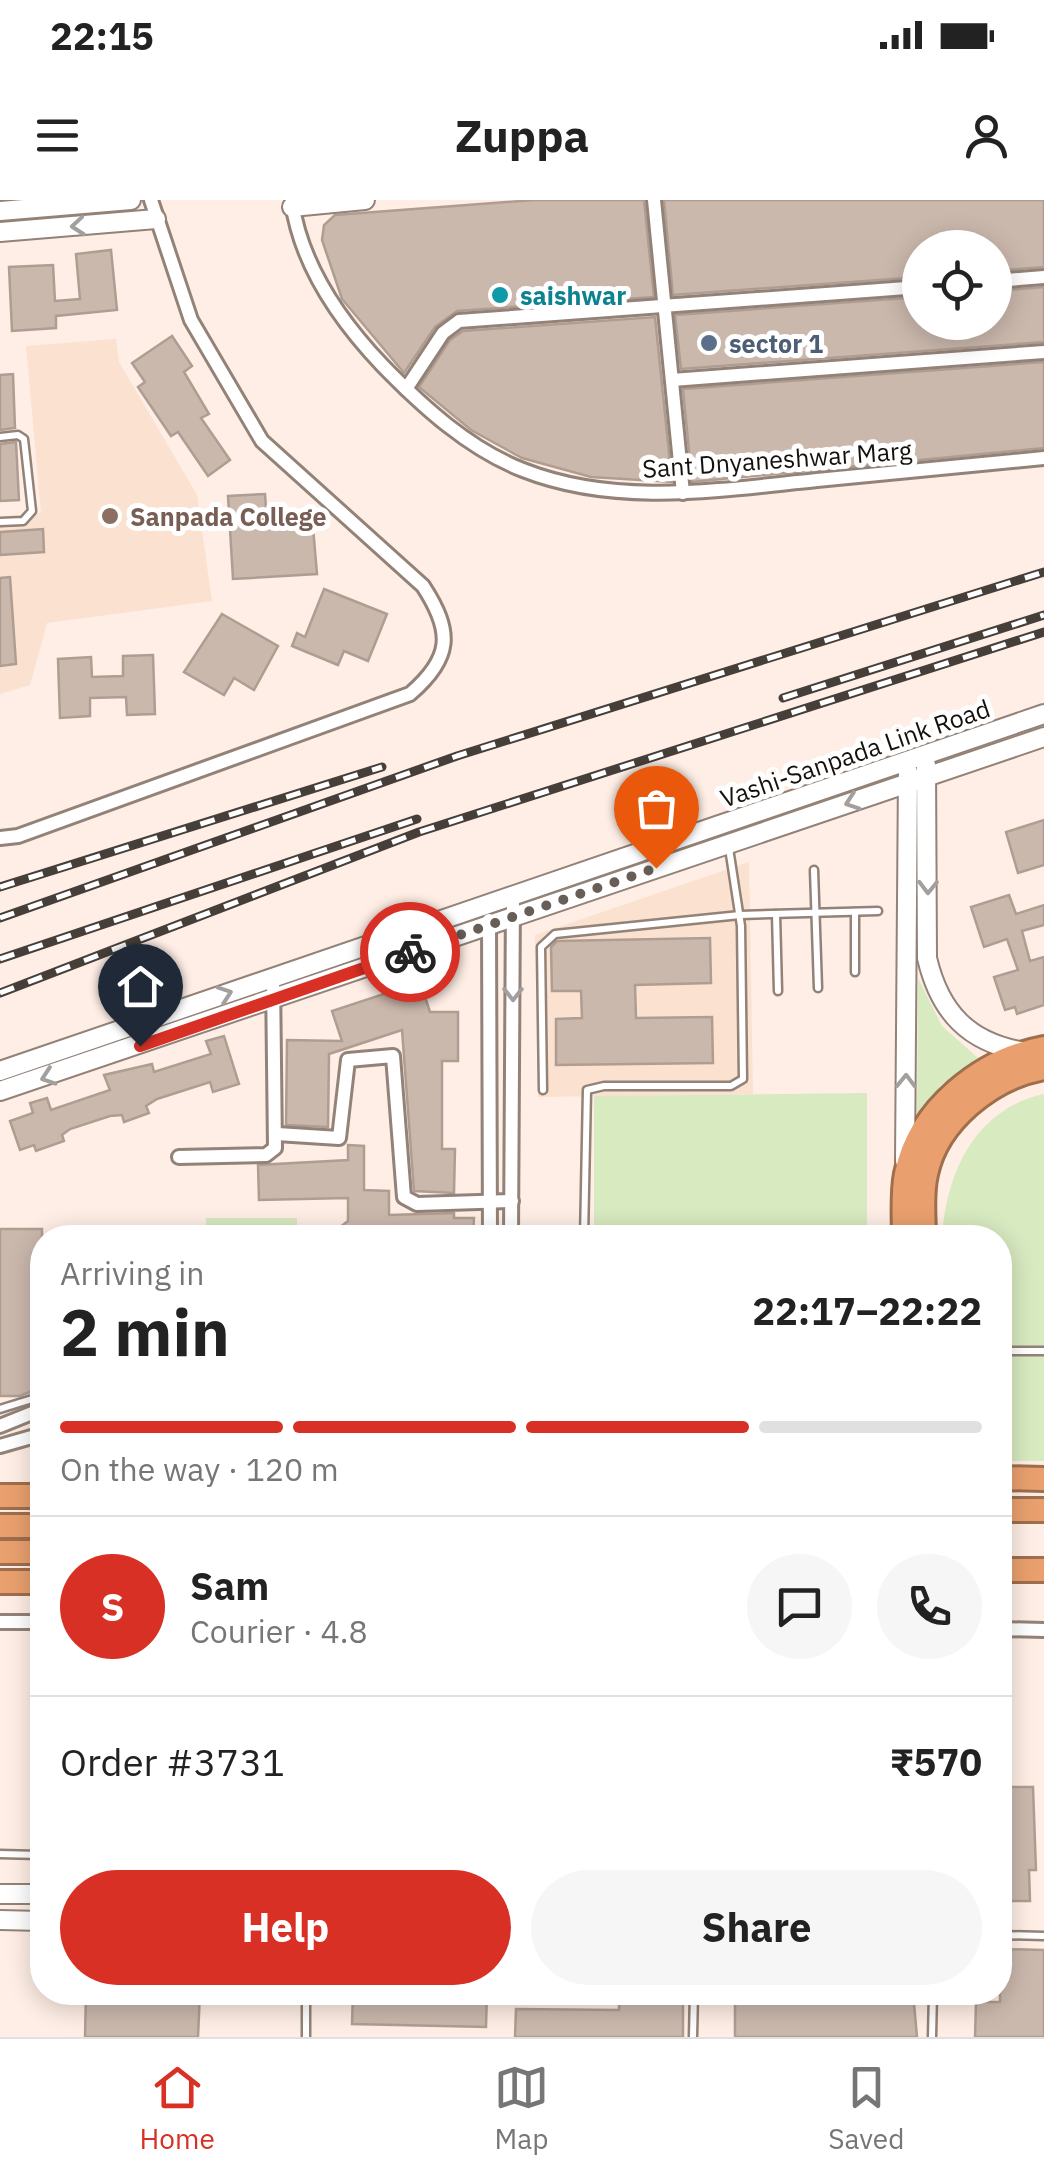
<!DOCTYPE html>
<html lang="en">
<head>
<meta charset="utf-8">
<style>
	body { margin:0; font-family:"IBM Plex Sans",sans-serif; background:#f6f6f6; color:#222; height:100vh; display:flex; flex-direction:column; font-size:38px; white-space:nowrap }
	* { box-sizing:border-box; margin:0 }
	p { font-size:32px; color:#767676 }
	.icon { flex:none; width:55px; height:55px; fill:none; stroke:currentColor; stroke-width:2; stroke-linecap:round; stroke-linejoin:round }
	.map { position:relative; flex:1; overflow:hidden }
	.side { position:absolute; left:30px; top:1025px; width:982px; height:780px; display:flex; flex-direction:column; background:#fff; border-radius:40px; box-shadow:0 5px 25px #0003 }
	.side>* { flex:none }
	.tools { position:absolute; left:902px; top:30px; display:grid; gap:20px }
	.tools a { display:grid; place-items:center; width:110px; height:110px; border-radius:50%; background:#fff; box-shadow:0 5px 25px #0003; font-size:50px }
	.pin { position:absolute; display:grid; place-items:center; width:85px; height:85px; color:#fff; margin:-102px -42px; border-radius:50% 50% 50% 0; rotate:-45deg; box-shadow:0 0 10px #0007 }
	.pin .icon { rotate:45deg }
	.courier { position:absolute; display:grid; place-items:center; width:100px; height:100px; margin:-50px; border:8px solid #d93025; border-radius:50%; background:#fff; color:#222; box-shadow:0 2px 12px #0007 }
	.summary em { font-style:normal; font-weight:700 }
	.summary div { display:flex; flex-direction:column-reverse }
	.summary { display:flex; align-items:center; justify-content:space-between; height:170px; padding:0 30px }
	h1 { font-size:65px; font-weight:700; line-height:75px }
	.bar { display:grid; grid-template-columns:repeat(4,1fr); gap:15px 10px; align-content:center; height:120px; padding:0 30px }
	.bar i { height:12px; border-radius:8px; background:#e0e0e0 }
	.bar .on { background:#d93025 }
	.bar p { grid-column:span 4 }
	.line { display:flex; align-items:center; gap:25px; padding:0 30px; border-top:2px solid #e0e0e0 }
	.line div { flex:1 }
	.round { display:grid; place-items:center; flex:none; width:105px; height:105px; border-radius:52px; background:#f6f6f6 }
	.primary-button { display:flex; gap:20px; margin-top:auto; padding:20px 30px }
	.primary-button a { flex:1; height:115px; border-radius:60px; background:#d93025; color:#fff; font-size:40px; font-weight:700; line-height:115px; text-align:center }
	.primary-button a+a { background:#f6f6f6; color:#222 }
	.status { display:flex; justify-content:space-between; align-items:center; height:70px; padding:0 50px; background:#fff; direction:ltr }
	.status svg { height:28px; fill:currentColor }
	header { display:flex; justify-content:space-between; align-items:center; height:130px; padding:0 30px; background:#fff; font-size:45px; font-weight:700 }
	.menu { display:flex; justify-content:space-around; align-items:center; height:140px; border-top:2px solid #e0e0e0; background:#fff; font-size:28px; color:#767676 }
	.menu a { display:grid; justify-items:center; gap:5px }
	.menu .on { color:#d93025 }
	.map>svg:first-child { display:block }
	.built { fill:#fbe1d0 }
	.green { fill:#d8eac0 }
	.building { fill:#cbb8ad; stroke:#af9d91; stroke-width:2.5 }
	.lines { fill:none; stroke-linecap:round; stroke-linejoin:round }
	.lane-casing { stroke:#938277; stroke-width:11 }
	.street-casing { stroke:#938277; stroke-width:18 }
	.secondary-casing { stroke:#938277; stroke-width:22 }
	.highway-casing { stroke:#9f6e4c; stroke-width:28 }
	.lane { stroke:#fff; stroke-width:6 }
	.street { stroke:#fff; stroke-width:12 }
	.secondary { stroke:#fff; stroke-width:18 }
	.highway { stroke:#e9a06e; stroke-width:22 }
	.rail-casing { stroke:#463e39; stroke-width:9 }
	.rail { stroke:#fff; stroke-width:5; stroke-dasharray:15; stroke-linecap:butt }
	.oneway { stroke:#a29f9e }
	.done { stroke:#675e58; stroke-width:10; stroke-dasharray:0 18 }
	.route { stroke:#d93025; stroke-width:12 }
	.culture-dot { fill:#0f9aa8; stroke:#fff; stroke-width:4 }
	.service-dot { fill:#5c6f8a; stroke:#fff; stroke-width:4 }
	.education-dot { fill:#8d6e63; stroke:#fff; stroke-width:4 }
	.labels { text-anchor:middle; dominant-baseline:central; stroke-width:10; stroke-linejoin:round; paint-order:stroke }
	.culture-label { font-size:25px; font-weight:bold; fill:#0d838f; stroke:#fff; text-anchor:start }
	.service-label { font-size:25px; font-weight:bold; fill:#4e5e75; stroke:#fff; text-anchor:start }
	.street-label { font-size:25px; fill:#16100c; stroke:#fff }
	.education-label { font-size:25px; font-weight:bold; fill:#785e54; stroke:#fff; text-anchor:start }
</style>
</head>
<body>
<div class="status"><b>22:15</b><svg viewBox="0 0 49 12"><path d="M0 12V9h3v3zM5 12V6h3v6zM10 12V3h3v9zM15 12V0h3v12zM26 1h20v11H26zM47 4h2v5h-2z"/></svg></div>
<header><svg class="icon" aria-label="menu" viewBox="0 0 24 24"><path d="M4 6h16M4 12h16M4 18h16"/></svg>Zuppa<svg class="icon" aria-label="person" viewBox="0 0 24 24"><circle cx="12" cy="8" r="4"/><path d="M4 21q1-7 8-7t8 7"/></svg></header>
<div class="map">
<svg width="1044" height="1837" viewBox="0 0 1044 1837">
	<rect width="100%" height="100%" fill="#feeee5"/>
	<g class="built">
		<path d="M116,139L119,162L197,295L212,401L47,423L30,485L0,494V317L41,313L26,146Z"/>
		<path d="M749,662L753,894L538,897L535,735Z"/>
	</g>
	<g class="green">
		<path d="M918,778L942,826L978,858L941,885L917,915Z"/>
		<path d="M867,893V1037H594V896Z"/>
		<path d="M1044,894V1261H1000V1038H942C946,974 974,909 1044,894Z"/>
		<rect x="206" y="1018" width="91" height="19"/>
	</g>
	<g class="building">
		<path d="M534,0H644L654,97L457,111L435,127L404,173L342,99L322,40L324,25L335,15Z"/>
		<path d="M664,0H1044V67L995,71V48H920V77L673,95Z"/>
		<path d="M111,50L117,110L56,116V128L12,131L9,67L53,65L55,101L80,99L76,54Z"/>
		<path d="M1044,87V142L681,169L675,115L920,97V122H995V91Z"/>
		<path d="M655,117L672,282L591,277L522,258L471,230L419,187L450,140L463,131Z"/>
		<path d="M172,136L192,166L184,172L209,214L201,218L230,260L208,276L178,232L171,236L138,187L145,182L132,163Z"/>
		<path d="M1044,162V248L692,282L683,189Z"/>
		<path d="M13,174L15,228L0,230V175Z"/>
		<path d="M16,242L19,300L0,301V244Z"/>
		<path d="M265,294L267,325L313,327L317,374L233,379L228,296Z"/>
		<path d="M43,329L44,352L0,355V332Z"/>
		<path d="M10,377L16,464L0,466V378Z"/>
		<path d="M324,389L387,414L368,461L344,451L338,465L292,446L297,433L305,437Z"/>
		<path d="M222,414L278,446L254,490L234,478L224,495L184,472Z"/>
		<path d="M153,455L155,514L127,515L126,497L90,498V516L60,518L58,459L91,457L92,477L123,476V456Z"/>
		<path d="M1044,620V665L1018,673L1006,632Z"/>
		<path d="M1009,695L1016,714L1044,705V725L1022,731L1030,761L1044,757V805L1017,814L1015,807L1005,810L994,777L1018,770L1007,739L984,747L971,707Z"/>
		<path d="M710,738L711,783L635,785L636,818L712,817L713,863L556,865V819L582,818L581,791H552L551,747L557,741Z"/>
		<path d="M420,782L430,812H458V861H442V949H455L454,993L414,991L402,830L329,854L328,927L286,925L287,840L342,841L332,811Z"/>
		<path d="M224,836L239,884L213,892L210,882L157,899L146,906L149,913L124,922L122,915L110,916L70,929L62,935L64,941L36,951L34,945L20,950L10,921L33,913L30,903L47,898L51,910L110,890L104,875L152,864L154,872L211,854L206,841Z"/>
		<path d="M348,945L364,946V990L389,991V1015L454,1013V1018H474L473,1036L326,1038L348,1021V998L259,1000L258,965L348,960Z"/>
		<path d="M0,1029H42V1187L20,1196H0Z"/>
		<path d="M1000,1587H1033L1036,1670H1029L1030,1701H1000Z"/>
		<path d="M1000,1749L1044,1750V1837H975L976,1802H1000Z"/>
		<path d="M86,1792H200L198,1837H85Z"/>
		<path d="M353,1792H487L486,1827L352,1824Z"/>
		<path d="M735,1792H913L917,1837H735Z"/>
		<path d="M619,1799L683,1800V1837H515L516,1809L619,1810Z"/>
	</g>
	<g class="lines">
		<g class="lane-casing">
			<g id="lane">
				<path d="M0,237L18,235L24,239L32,311L23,321L0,322"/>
				<path d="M814,670L818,788"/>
				<path d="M855,712V772"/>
				<path d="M776,714L778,791"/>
				<path d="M543,890L541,747L555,734L740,715L878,711"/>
				<path d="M584,1038L587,890L604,886H731L743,879L741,726L729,648"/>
				<path d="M1000,1151H1044"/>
				<path d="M0,1209L42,1196"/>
				<path d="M0,1654L39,1655"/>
				<path d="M39,1721L42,1423"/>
				<path d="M1000,1735L1044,1736"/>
				<path d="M306,1792V1837"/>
				<path d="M693,1837L694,1792"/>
				<path d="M932,1837L933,1792"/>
			</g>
		</g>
		<g class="street-casing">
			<g id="street">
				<path d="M654,0L683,293"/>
				<path d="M292,2C301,65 340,121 383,166C423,207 469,249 523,270C617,307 719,290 817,280C892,273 968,266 1044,258"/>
				<path d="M995,81L1044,77"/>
				<path d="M672,180L1044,152"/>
				<path d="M406,189L443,133L459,121L920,87"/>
				<path d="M0,638L18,636L410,494C452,458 453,432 423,386L262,241L191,120L151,0"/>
				<path d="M489,720L490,1038"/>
				<path d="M277,934L339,938L348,860L393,856L404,997L417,1004L512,1001"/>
				<path d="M179,957L266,955L275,948L273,778"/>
				<path d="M511,1038L513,696"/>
				<path d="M0,1226L42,1209"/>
				<path d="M0,1246L42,1234"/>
				<path d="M0,1422H42"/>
				<path d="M1000,1429L1044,1430"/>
			</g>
		</g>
		<g class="secondary-casing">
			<g id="secondary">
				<path d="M292,7L365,0"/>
				<path d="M0,11L131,0"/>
				<path d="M0,32L156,19"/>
				<path d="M926,565L927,758C940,813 969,843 1025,852"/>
				<path d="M0,871L1044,514"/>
				<path d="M0,891L1044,537"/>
				<path d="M905,961L908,572"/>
				<path d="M0,1694H42"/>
				<path d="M0,1720L42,1721"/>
			</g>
		</g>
		<g class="highway-casing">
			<g id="highway">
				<path d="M904,1038C904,1017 902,994 906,974C919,909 981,860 1044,848"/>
				<path d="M924,1038C924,1017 921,994 926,974C937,921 992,877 1044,868"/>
				<path d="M1000,1278L1044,1279"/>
				<path d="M0,1296H42"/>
				<path d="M1000,1310H1044"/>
				<path d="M0,1326H42"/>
				<path d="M0,1352H42"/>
				<path d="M1000,1370H1044"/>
				<path d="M0,1382H42"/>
			</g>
		</g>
		<use href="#lane" class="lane"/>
		<use href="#street" class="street"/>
		<use href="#secondary" class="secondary"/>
		<use href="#highway" class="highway"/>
		<g class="rail-casing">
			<g id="rail">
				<path d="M783,498L1044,415"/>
				<path d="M0,687L382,567"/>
				<path d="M0,718L457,556L1044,372"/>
				<path d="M0,759L417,619"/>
				<path d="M0,793L419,632L1044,432"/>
			</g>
		</g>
		<use href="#rail" class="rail"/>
	</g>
	<defs><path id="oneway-chevron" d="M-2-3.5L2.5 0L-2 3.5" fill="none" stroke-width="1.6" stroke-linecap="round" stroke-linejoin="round" transform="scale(2.5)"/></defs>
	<g class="oneway">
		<use href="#oneway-chevron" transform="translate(78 26) rotate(175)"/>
		<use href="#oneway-chevron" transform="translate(852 602) rotate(161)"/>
		<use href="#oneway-chevron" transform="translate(928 687) rotate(91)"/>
		<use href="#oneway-chevron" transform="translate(225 794) rotate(-19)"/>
		<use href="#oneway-chevron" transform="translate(513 794) rotate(90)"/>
		<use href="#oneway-chevron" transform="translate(48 877) rotate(161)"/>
		<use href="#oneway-chevron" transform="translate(906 881) rotate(-89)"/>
	</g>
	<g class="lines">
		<path class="done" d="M410,752L656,668"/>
		<path class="route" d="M140,846L410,752"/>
	</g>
	<circle class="culture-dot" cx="500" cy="95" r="10"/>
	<circle class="service-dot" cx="709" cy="143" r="10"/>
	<circle class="education-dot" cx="110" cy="316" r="10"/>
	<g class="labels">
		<g class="culture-label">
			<text x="520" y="95">saishwar</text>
		</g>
		<g class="service-label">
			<text x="729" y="143">sector 1</text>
		</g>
		<g class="street-label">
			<text transform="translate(777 259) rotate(-4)">Sant Dnyaneshwar Marg</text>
			<text transform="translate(855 553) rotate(-19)">Vashi-Sanpada Link Road</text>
		</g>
		<g class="education-label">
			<text x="130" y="316">Sanpada College</text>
		</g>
	</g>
</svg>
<div class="tools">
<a><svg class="icon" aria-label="locate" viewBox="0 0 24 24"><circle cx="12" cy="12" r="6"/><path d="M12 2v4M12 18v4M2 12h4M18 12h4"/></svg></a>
</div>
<div class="pin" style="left:656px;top:668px;background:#ea580c"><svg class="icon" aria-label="bag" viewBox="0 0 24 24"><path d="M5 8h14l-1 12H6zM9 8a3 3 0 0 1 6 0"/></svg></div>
<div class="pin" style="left:140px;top:846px;background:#1f2937"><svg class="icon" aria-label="home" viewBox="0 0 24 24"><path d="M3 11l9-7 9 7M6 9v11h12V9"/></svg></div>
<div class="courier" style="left:410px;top:752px"><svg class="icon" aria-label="bike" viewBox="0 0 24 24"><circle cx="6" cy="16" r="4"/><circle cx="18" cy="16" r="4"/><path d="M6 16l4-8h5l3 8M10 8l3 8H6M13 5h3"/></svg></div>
<section class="side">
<div class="summary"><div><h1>2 min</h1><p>Arriving in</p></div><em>22:17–22:22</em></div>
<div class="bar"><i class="on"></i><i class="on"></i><i class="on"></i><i></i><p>On the way · 120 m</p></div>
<div class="line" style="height:180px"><b class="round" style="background:#d93025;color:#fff">S</b><div><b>Sam</b><p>Courier · 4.8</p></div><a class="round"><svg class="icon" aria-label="chat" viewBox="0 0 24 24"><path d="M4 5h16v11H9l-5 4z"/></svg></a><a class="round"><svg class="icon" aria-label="phone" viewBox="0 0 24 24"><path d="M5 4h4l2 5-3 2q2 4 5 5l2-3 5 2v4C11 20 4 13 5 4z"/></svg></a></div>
<div class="line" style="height:130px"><div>Order #3731</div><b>₹570</b></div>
<div class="primary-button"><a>Help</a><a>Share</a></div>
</section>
</div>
<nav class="menu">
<a class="on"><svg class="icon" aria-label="home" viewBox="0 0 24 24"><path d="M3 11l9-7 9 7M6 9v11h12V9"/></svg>Home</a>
<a><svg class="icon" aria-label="map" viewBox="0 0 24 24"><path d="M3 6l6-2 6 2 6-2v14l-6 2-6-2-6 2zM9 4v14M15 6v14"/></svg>Map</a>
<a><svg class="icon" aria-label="saved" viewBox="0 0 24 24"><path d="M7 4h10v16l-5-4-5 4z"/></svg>Saved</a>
</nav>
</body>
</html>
